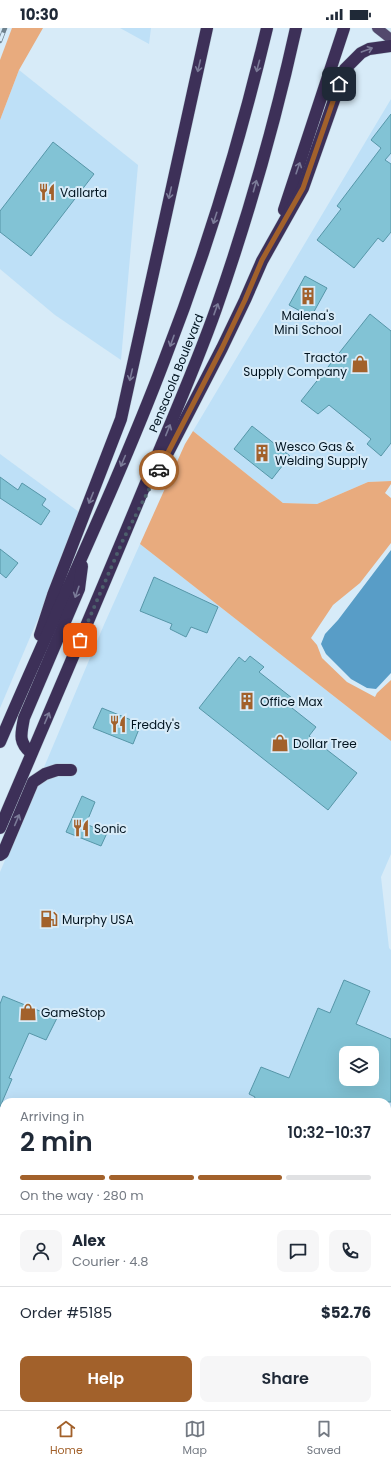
<!DOCTYPE html>
<html lang="en">
<head>
<meta charset="utf-8">
<style>
	body { margin:0; font-family:Poppins,sans-serif; background:#f6f6f7; color:#1f2937; height:100vh; display:flex; flex-direction:column; font-size:15px; white-space:nowrap }
	* { box-sizing:border-box; margin:0 }
	p { font-size:13px; color:#747a83 }
	.icon { flex:none; width:22px; height:22px; fill:none; stroke:currentColor; stroke-width:2; stroke-linecap:round; stroke-linejoin:round }
	.map { position:relative; flex:1; overflow:hidden }
	.drawer { position:absolute; left:0px; top:1070px; width:391px; height:312px; display:flex; flex-direction:column; background:#fff; border-radius:12px 12px 0 0; box-shadow:0 4px 16px #0002 }
	.drawer>* { flex:none }
	.tools { position:absolute; left:339px; top:1018px; display:grid; gap:8px }
	.tools a { display:grid; place-items:center; width:40px; height:40px; border-radius:8px; background:#fff; box-shadow:0 4px 16px #0002; font-size:20px }
	.pin { position:absolute; display:grid; place-items:center; width:34px; height:34px; color:#fff; margin:-17px; border-radius:8px; box-shadow:0 2px 6px #0006 }
	.courier { position:absolute; display:grid; place-items:center; width:40px; height:40px; margin:-20px; border:3px solid #a2612b; border-radius:50%; background:#fff; color:#222; box-shadow:0 1px 5px #0007 }
	.summary em { font-style:normal; font-weight:600 }
	.summary div { display:flex; flex-direction:column-reverse }
	.summary { display:flex; align-items:center; justify-content:space-between; height:68px; padding:0 20px }
	h1 { font-size:26px; font-weight:600; line-height:30px }
	.bar { display:grid; grid-template-columns:repeat(4,1fr); gap:6px 4px; align-content:center; height:48px; padding:0 20px }
	.bar i { height:5px; border-radius:3px; background:#e0e1e3 }
	.bar .on { background:#a2612b }
	.bar p { grid-column:span 4 }
	.line { display:flex; align-items:center; gap:10px; padding:0 20px; border-top:1px solid #e0e1e3 }
	.line div { flex:1 }
	.round { display:grid; place-items:center; flex:none; width:42px; height:42px; border-radius:8px; background:#f6f6f7 }
	.cta { display:flex; gap:8px; margin-top:auto; padding:8px 20px }
	.cta a { flex:1; height:46px; border-radius:8px; background:#a2612b; color:#fff; font-size:16px; font-weight:600; line-height:46px; text-align:center }
	.cta a+a { background:#f6f6f7; color:#1f2937 }
	.status { display:flex; justify-content:space-between; align-items:center; height:28px; padding:0 20px; background:#fff; direction:ltr }
	.status svg { height:11px; fill:currentColor }
	.menu { display:flex; justify-content:space-around; align-items:center; height:56px; border-top:1px solid #e0e1e3; background:#fff; font-size:11px; color:#747a83 }
	.menu a { display:grid; justify-items:center; gap:2px }
	.menu .on { color:#a2612b }
	.map>svg:first-child { display:block }
	.built { fill:#bee0f7; fill-rule:evenodd }
	.forest { fill:#e8ab7e }
	.water { fill:#589dc7 }
	.building { fill:#82c3d5; stroke:#5696a8; fill-rule:evenodd }
	.lines { fill:none; stroke-linecap:round; stroke-linejoin:round }
	.street-casing { stroke:#b5c9d5; stroke-width:11 }
	.secondary-casing { stroke:#b5c9d5; stroke-width:11 }
	.primary-casing { stroke:#b5c9d5; stroke-width:11 }
	.highway-casing { stroke:#b5c9d5; stroke-width:13 }
	.street { stroke:#9590a5; stroke-width:10 }
	.secondary { stroke:#6f6685; stroke-width:10 }
	.primary { stroke:#53496d; stroke-width:10 }
	.highway { stroke:#3d3058; stroke-width:12 }
	.rail-casing { stroke:#6e818d; stroke-width:4.5 }
	.rail { stroke:#d7ebf8; stroke-width:3; stroke-dasharray:9; stroke-linecap:butt }
	.oneway { stroke:#7b7b98 }
	.done { stroke:#4d5f6c; stroke-width:4; stroke-dasharray:0 7.2 }
	.route { stroke:#a2612b; stroke-width:5 }
	.labels { text-anchor:middle; dominant-baseline:central; stroke-width:4; stroke-linejoin:round; paint-order:stroke }
	.poi-label { font-size:12px; fill:#021420; stroke:#d7ebf8; text-anchor:start }
	.street-label { font-size:12px; fill:#021420; stroke:#d7ebf8 }
</style>
</head>
<body>
<div class="status"><b>10:30</b><svg viewBox="0 0 49 12"><path d="M0 12V9h3v3zM5 12V6h3v6zM10 12V3h3v9zM15 12V0h3v12zM26 1h20v11H26zM47 4h2v5h-2z"/></svg></div>
<div class="map">
<svg width="391" height="1382" viewBox="0 0 391 1382">
	<rect width="100%" height="100%" fill="#d7ebf8"/>
	<g class="built">
		<path d="M120,0H151L149,16Z"/>
		<path d="M19,42L138,137L121,332L55,287L0,241V92Z"/>
		<path d="M391,71V453L368,454L317,476L283,475L193,403Z"/>
		<path d="M0,426L79,484L71,513L0,680Z"/>
		<path d="M140,516L391,713V826L381,849L389,920L391,922V1382H327L322,1378H387V1074H4V1125L0,1122V844L103,599ZM346,1025H372V1051H346Z"/>
		<path d="M0,1137L4,1141V1336L0,1333Z"/>
		<path d="M81,1378H302L307,1382H86Z"/>
	</g>
	<g class="forest">
		<path d="M12,0H43L19,42L0,92V32Z"/>
		<path d="M193,403L283,475L317,476L368,454L391,453V456L385,465L391,470V515L360,555L333,577L311,610L317,617L322,630L347,654L375,669L377,665L391,652V713L140,516L185,416Z"/>
	</g>
	<path class="water" d="M391,522V645L376,661L367,660L351,651L326,626L321,616L325,606L338,592Z"/>
	<g class="building">
		<path d="M391,86V125L385,132L391,136V204L383,214L378,210L354,240L317,212L341,181L337,178L381,120L371,112Z"/>
		<path d="M53,114L94,146L31,228L0,204V183Z"/>
		<path d="M305,248L327,260L311,289L289,277Z"/>
		<path d="M370,286L391,303V415L381,428L367,416L371,411L329,377L318,386L301,373Z"/>
		<path d="M252,398L290,428L272,451L234,421Z"/>
		<path d="M0,449L18,462L22,455L46,471L42,477L50,483L41,497L0,470Z"/>
		<path d="M0,521L18,535L6,550L0,545Z"/>
		<path d="M154,549L218,579L207,605L191,599L186,609L170,601L172,596L140,583Z"/>
		<path d="M250,628L264,639L259,644L292,670L287,676L316,699L309,708L357,745L328,782L199,680L239,629L245,634Z"/>
		<path d="M102,680L141,696L133,716L93,700Z"/>
		<path d="M82,768L95,774L86,796L107,805L101,818L66,804Z"/>
		<path d="M344,952L370,963L356,996L391,1011V1074H253L255,1069L249,1066L261,1039L289,1050L318,980L330,985ZM346,1025H372V1051H346Z"/>
		<path d="M3,968L57,990L46,1012L29,1005L9,1050L12,1051L0,1079V976Z"/>
	</g>
	<g class="lines">
		<g class="street-casing">
			<g id="street">
				<path d="M0,1340L4,1343"/>
				<path d="M0,1381L4,1376"/>
			</g>
		</g>
		<g class="secondary-casing">
			<g id="secondary">
				<path d="M0,1130L4,1133"/>
				<path d="M312,1378L317,1382"/>
			</g>
		</g>
		<g class="primary-casing">
			<path id="primary" d="M377,0L391,11"/>
		</g>
		<g class="highway-casing">
			<g id="highway">
				<path d="M284,182L344,0"/>
				<path d="M160,440L222,320L245,272L262,233L303,160L345,41L361,25L369,21L391,18"/>
				<path d="M40,607L53,567L121,391L207,0"/>
				<path d="M0,714C54,587 115,462 164,333C206,225 240,113 267,0"/>
				<path d="M31,725C18,714 21,706 24,690L79,561L82,538"/>
				<path d="M0,800C51,680 103,560 152,440C174,387 197,335 216,281C248,189 275,95 296,0"/>
				<path d="M0,827L3,825L33,754L45,746L57,742H71"/>
			</g>
		</g>
		<use href="#street" class="street"/>
		<use href="#secondary" class="secondary"/>
		<use href="#primary" class="primary"/>
		<use href="#highway" class="highway"/>
		<g class="rail-casing">
			<path id="rail" d="M0,13L5,0"/>
		</g>
		<use href="#rail" class="rail"/>
	</g>
	<defs><path id="oneway-shaft" d="M-6 0H5M1.5-3L5.5 0L1.5 3" fill="none" stroke-width="1.6" stroke-linecap="round" stroke-linejoin="round"/></defs>
	<g class="oneway">
		<use href="#oneway-shaft" transform="translate(367 22) rotate(-20)"/>
		<use href="#oneway-shaft" transform="translate(199 38) rotate(103)"/>
		<use href="#oneway-shaft" transform="translate(258 38) rotate(105)"/>
		<use href="#oneway-shaft" transform="translate(298 140) rotate(-71)"/>
		<use href="#oneway-shaft" transform="translate(255 158) rotate(-74)"/>
		<use href="#oneway-shaft" transform="translate(170 165) rotate(103)"/>
		<use href="#oneway-shaft" transform="translate(215 190) rotate(108)"/>
		<use href="#oneway-shaft" transform="translate(216 281) rotate(-70)"/>
		<use href="#oneway-shaft" transform="translate(172 313) rotate(110)"/>
		<use href="#oneway-shaft" transform="translate(131 347) rotate(103)"/>
		<use href="#oneway-shaft" transform="translate(168 402) rotate(-68)"/>
		<use href="#oneway-shaft" transform="translate(123 433) rotate(113)"/>
		<use href="#oneway-shaft" transform="translate(91 470) rotate(112)"/>
		<use href="#oneway-shaft" transform="translate(77 564) rotate(109)"/>
		<use href="#oneway-shaft" transform="translate(47 690) rotate(-67)"/>
		<use href="#oneway-shaft" transform="translate(17 792) rotate(-67)"/>
	</g>
	<g class="lines">
		<path class="done" d="M80,612L123,512L159,442"/>
		<path class="route" d="M159,442L222,320L245,272L262,232L303,160L339,56"/>
	</g>
	<defs>
		<g id="restaurant-bare" transform="scale(1.38)"><path d="M-5-6h1v4h1v-4h1v4h1v-4h1v5L-1.5 .5V6h-2V.5L-5-1ZM5-6V6H3V1.5H1.5Q1.5-4 5-6Z" fill="#a2612b" stroke="#d7ebf8" stroke-width="2.5" paint-order="stroke"/></g>
		<g id="building-bare" transform="scale(1.38)"><path d="M-4-6H4V6H1V3H-1V6H-4ZM-2.5-4.3h1.7v1.8h-1.7ZM.8-4.3h1.7v1.8H.8ZM-2.5-1h1.7V.8h-1.7ZM.8-1h1.7V.8H.8Z" fill="#a2612b" stroke="#d7ebf8" stroke-width="2.5" paint-order="stroke"/></g>
		<g id="shop-bare" transform="scale(1.38)"><path d="M-5-2.5h2.3a2.7 3.5 0 0 1 5.4 0H5L5.5 6h-11ZM-1.5-2.5h3a1.5 2.3 0 0 0-3 0Z" fill="#a2612b" stroke="#d7ebf8" stroke-width="2.5" paint-order="stroke"/></g>
		<g id="fuel-bare" transform="scale(1.38)"><path d="M-5.5-6h7V0h2V4h1.3V-2.5L3-4.5l.8-.8L6-3V5H2.5V1h-1V6h-7ZM-4.2-4.7v3.2H.2V-4.7Z" fill="#a2612b" stroke="#d7ebf8" stroke-width="2.5" paint-order="stroke"/></g>
	</defs>
	<g fill-rule="evenodd">
		<use href="#restaurant-bare" x="47" y="164"/>
		<use href="#building-bare" x="308" y="268"/>
		<use href="#shop-bare" x="360" y="336"/>
		<use href="#building-bare" x="262" y="425"/>
		<use href="#building-bare" x="247" y="673"/>
		<use href="#restaurant-bare" x="118" y="696"/>
		<use href="#shop-bare" x="280" y="715"/>
		<use href="#restaurant-bare" x="81" y="800"/>
		<use href="#fuel-bare" x="49" y="891"/>
		<use href="#shop-bare" x="28" y="984"/>
	</g>
	<g class="labels">
		<g class="poi-label">
			<text x="60" y="164">Vallarta</text>
			<text x="308" y="287" text-anchor="middle">Malena's<tspan x="308" dy="14">Mini School</tspan></text>
			<text x="347" y="329" text-anchor="end">Tractor<tspan x="347" dy="14">Supply Company</tspan></text>
			<text x="275" y="418">Wesco Gas &amp;<tspan x="275" dy="14">Welding Supply</tspan></text>
			<text x="260" y="673">Office Max</text>
			<text x="131" y="696">Freddy's</text>
			<text x="293" y="715">Dollar Tree</text>
			<text x="94" y="800">Sonic</text>
			<text x="62" y="891">Murphy USA</text>
			<text x="41" y="984">GameStop</text>
		</g>
		<g class="street-label">
			<text transform="translate(176 345) rotate(-68)">Pensacola Boulevard</text>
		</g>
	</g>
</svg>
<div class="tools">
<a><svg class="icon" aria-label="layers" viewBox="0 0 24 24"><path d="M12 4l9 5-9 5-9-5zM3 14l9 5 9-5"/></svg></a>
</div>
<div class="pin" style="left:80px;top:612px;background:#ea580c"><svg class="icon" aria-label="bag" viewBox="0 0 24 24"><path d="M5 8h14l-1 12H6zM9 8a3 3 0 0 1 6 0"/></svg></div>
<div class="pin" style="left:339px;top:56px;background:#1f2937"><svg class="icon" aria-label="home" viewBox="0 0 24 24"><path d="M3 11l9-7 9 7M6 9v11h12V9"/></svg></div>
<div class="courier" style="left:159px;top:442px"><svg class="icon" aria-label="car" viewBox="0 0 24 24"><path d="M5 17H2v-5l4-1 3-4h7l3 4 3 1v5h-3M9 17h6M6 11h13"/><circle cx="7" cy="17" r="2"/><circle cx="17" cy="17" r="2"/></svg></div>
<section class="drawer">
<div class="summary"><div><h1>2 min</h1><p>Arriving in</p></div><em>10:32–10:37</em></div>
<div class="bar"><i class="on"></i><i class="on"></i><i class="on"></i><i></i><p>On the way · 280 m</p></div>
<div class="line" style="height:72px"><a class="round"><svg class="icon" aria-label="person" viewBox="0 0 24 24"><circle cx="12" cy="8" r="4"/><path d="M4 21q1-7 8-7t8 7"/></svg></a><div><b>Alex</b><p>Courier · 4.8</p></div><a class="round"><svg class="icon" aria-label="chat" viewBox="0 0 24 24"><path d="M4 5h16v11H9l-5 4z"/></svg></a><a class="round"><svg class="icon" aria-label="phone" viewBox="0 0 24 24"><path d="M5 4h4l2 5-3 2q2 4 5 5l2-3 5 2v4C11 20 4 13 5 4z"/></svg></a></div>
<div class="line" style="height:52px"><div>Order #5185</div><b>$52.76</b></div>
<div class="cta"><a>Help</a><a>Share</a></div>
</section>
</div>
<nav class="menu">
<a class="on"><svg class="icon" aria-label="home" viewBox="0 0 24 24"><path d="M3 11l9-7 9 7M6 9v11h12V9"/></svg>Home</a>
<a><svg class="icon" aria-label="map" viewBox="0 0 24 24"><path d="M3 6l6-2 6 2 6-2v14l-6 2-6-2-6 2zM9 4v14M15 6v14"/></svg>Map</a>
<a><svg class="icon" aria-label="saved" viewBox="0 0 24 24"><path d="M7 4h10v16l-5-4-5 4z"/></svg>Saved</a>
</nav>
</body>
</html>
